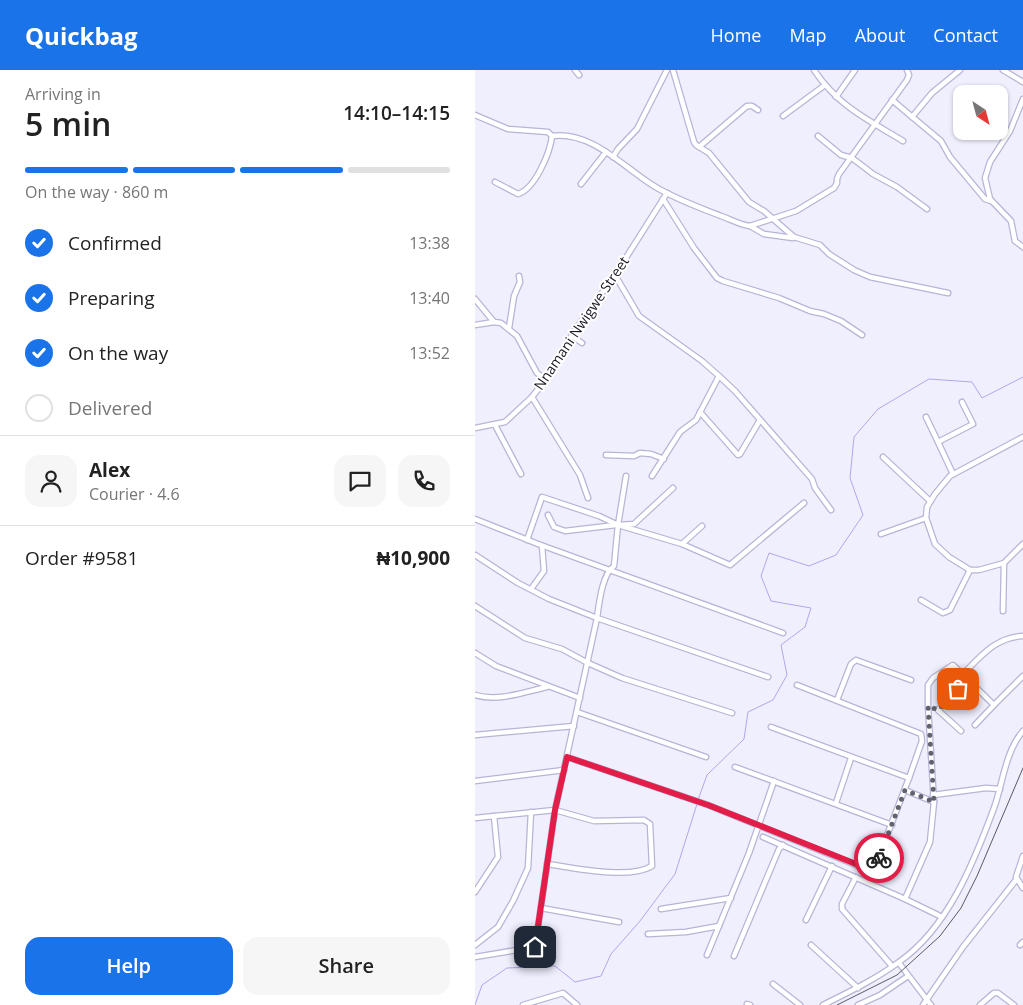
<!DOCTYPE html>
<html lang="en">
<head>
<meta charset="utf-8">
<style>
	body { margin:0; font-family:"Open Sans",sans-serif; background:#f6f6f6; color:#222; height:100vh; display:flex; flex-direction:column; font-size:19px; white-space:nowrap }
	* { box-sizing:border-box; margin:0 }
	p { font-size:16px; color:#767676 }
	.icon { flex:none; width:28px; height:28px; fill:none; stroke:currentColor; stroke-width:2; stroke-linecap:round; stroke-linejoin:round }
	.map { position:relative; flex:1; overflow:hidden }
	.panel { display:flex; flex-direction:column; background:#fff; width:475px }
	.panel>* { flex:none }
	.needle { width:32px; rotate:144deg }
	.fabs { position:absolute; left:478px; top:15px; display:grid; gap:10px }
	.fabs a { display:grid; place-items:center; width:55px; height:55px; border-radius:10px; background:#fff; box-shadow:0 1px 4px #0004; font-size:25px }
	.pin { position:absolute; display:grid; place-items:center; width:42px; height:42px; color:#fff; margin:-21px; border-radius:10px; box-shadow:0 2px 8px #0006 }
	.courier { position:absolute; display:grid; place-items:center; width:50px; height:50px; margin:-25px; border:4px solid #e11d48; border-radius:50%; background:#fff; color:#222; box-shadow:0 1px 6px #0007 }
	.head em { font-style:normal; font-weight:600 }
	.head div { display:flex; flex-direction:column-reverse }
	.head { display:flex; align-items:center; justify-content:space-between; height:85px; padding:0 25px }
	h1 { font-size:32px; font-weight:600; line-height:38px }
	.bar { display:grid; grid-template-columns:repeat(4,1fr); gap:8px 5px; align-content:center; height:60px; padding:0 25px }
	.bar i { height:6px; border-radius:4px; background:#e0e0e0 }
	.bar .on { background:#1a73e8 }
	.bar p { grid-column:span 4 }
	.line { display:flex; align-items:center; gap:12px; padding:0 25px; border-top:1px solid #e0e0e0 }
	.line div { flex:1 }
	.round { display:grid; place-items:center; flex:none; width:52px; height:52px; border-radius:15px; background:#f6f6f6 }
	ol { padding:0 25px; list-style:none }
	li { display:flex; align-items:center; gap:15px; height:55px }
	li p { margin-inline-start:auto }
	li .icon { padding:5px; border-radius:50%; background:#1a73e8; color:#fff; stroke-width:4 }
	li:last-child { color:#767676 }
	li i { width:28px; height:28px; border:2px solid #e0e0e0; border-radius:50% }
	.action { display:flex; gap:10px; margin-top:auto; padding:10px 25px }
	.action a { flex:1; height:58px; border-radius:15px; background:#1a73e8; color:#fff; font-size:20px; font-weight:600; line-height:58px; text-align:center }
	.action a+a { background:#f6f6f6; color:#222 }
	header { display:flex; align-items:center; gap:30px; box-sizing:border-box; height:70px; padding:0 25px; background:#1a73e8; color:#fff }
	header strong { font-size:24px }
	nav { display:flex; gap:28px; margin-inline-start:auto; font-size:18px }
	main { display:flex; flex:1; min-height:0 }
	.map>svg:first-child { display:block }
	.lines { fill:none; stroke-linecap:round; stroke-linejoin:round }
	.stream { stroke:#ada8f0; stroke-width:1 }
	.minor-casing { stroke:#b6b5d7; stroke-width:7 }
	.minor { stroke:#fff; stroke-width:4.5 }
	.rail { stroke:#595865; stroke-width:1 }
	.done { stroke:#63626f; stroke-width:5; stroke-dasharray:0 9 }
	.route { stroke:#e11d48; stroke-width:6 }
	.labels { text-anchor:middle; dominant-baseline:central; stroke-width:4; stroke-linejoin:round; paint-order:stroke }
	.street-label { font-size:14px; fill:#171622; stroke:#fff }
</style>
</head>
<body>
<header>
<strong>Quickbag</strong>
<nav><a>Home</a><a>Map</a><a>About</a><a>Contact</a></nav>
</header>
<main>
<section class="panel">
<div class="head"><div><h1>5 min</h1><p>Arriving in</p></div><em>14:10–14:15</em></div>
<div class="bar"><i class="on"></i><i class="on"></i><i class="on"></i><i></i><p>On the way · 860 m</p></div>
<ol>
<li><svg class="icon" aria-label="check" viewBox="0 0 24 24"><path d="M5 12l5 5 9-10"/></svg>Confirmed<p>13:38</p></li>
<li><svg class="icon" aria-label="check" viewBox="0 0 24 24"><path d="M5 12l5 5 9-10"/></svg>Preparing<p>13:40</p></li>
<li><svg class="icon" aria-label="check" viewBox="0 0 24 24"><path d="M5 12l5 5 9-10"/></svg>On the way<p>13:52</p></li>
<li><i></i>Delivered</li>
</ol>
<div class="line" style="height:90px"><a class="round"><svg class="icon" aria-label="person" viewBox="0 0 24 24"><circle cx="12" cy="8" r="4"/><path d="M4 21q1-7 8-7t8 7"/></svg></a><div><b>Alex</b><p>Courier · 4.6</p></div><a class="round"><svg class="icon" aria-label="chat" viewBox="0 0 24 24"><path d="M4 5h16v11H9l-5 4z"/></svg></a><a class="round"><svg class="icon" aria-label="phone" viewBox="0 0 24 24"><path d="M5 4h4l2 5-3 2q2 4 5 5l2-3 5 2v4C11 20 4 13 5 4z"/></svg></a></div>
<div class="line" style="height:65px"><div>Order #9581</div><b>₦10,900</b></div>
<div class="action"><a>Help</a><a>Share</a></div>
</section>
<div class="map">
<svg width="548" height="935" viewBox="0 0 548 935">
	<rect width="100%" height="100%" fill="#f0effe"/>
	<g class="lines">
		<g class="stream">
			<path d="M223,730L232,705L269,669L273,642L298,630L312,605L306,575L330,557L336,538L296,531L286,506L294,483L334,496L361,485L388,445L375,408L379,367L403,339L454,309L497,312L507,328L548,307"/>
			<path d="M0,935L7,915L32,898L80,896L100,912L126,906L136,884L165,851L200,804L222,734"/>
		</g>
		<g class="minor-casing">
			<g id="minor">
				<path d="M100,0L104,5"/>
				<path d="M198,0L219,72L221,75L234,83L274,132L289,141L319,167L345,175L354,184L379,200L395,207L473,223"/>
				<path d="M339,0C364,37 392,49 428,71"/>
				<path d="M528,0L548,12"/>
				<path d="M361,27L380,0"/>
				<path d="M548,29L535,61L515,92L510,108L515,129L536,151L540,171L548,177"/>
				<path d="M417,30L466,71L475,87L510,129L516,131"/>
				<path d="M0,45L33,59L73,62L77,66C117,61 148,97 179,116C200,129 223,137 246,146C255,149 265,155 275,156L321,141L359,118L362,113V109L364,104L432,10L434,5L432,0"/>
				<path d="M308,46L350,15"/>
				<path d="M437,47L457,23L485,0"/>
				<path d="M343,66L366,85L377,88L398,104L422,117L452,139"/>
				<path d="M224,77L272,36H277L283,40"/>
				<path d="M138,87L143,79L162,59L192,0"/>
				<path d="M20,112L43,124C60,119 75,83 77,66"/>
				<path d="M106,114L131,82"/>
				<path d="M188,129L219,178L242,208L248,211L304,228L335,241L349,244L366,251L387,265"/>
				<path d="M275,156L289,164L318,168"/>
				<path d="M140,205L164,246L227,291L244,306L260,321L337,409L340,418L356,440"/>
				<path d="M0,229L19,252L26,253L42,266L62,303L70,309"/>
				<path d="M0,255L19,252"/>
				<path d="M34,258L39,226L45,212L44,206"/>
				<path d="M97,266L107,273"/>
				<path d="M57,327L105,405L113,428"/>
				<path d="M225,342L263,385L265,384L285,350"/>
				<path d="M451,347L463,372"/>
				<path d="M20,355L46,404"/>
				<path d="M0,358L30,352L57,327L74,305L98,263L140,205L192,123"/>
				<path d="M548,367L475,406L460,424L452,437L451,448L460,474L474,487L495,500H504L529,493L548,474"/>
				<path d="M131,385L159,386L165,383L176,384L189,389"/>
				<path d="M408,387L455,431"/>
				<path d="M478,404L463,372L498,354L487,332"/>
				<path d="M177,406L205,362L221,350L244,306"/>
				<path d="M198,418L159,454L143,455L139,496C127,504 124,534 122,548L293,607"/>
				<path d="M73,445L79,457L90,461L141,455"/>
				<path d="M0,449L63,474L308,563"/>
				<path d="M143,455L151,406"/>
				<path d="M227,456L207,474L255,495L329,433"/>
				<path d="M406,464L451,448"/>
				<path d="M52,470L67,427L124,446L143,455L207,474"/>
				<path d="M0,485L43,513L74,529L122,548L80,740L60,877L0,887"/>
				<path d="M56,519L69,501L67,476"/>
				<path d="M446,530L468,543L475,540L495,500"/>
				<path d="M0,536L50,568L87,579L113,593L147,608L257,643"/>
				<path d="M528,541L529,493"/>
				<path d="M0,583L21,596L105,628"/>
				<path d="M488,604C506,586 521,567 548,566"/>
				<path d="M0,625C24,632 49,622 72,617"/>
				<path d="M362,630L376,594L381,590L436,610"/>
				<path d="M519,635L548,606"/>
				<path d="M102,642L231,687"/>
				<path d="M296,657L434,708"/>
				<path d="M486,661L463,640L493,608"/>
				<path d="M0,665L99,656"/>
				<path d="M92,687L233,735L396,801L399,799L434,708L447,671L446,664L322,615"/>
				<path d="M260,697L417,755"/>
				<path d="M0,711L89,700"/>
				<path d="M430,720L459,732"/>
				<path d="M458,725L511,718L525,719"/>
				<path d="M361,733L376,688"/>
				<path d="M0,748L80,740L119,751L169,750L175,754L177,796C154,810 99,798 72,794"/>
				<path d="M288,767L430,829L467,847"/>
				<path d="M548,786L541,807L548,818"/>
				<path d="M381,807L367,834V839L417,896"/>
				<path d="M0,822L23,787L19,746"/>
				<path d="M430,829L455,772L459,732L453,636V615L458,608L478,595L519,635L500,655"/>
				<path d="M66,838L144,852"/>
				<path d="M186,839L256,828"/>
				<path d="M331,850L357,796"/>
				<path d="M173,864L211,862L244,856"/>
				<path d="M0,875L23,857L38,831L53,798L56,742"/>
				<path d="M336,875L383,918"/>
				<path d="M545,875L548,872"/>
				<path d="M232,885L274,783L299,711"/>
				<path d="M259,886L304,779L308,775"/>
				<path d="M424,893L456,935"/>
				<path d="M298,914L325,935"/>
				<path d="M272,934L275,935"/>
				<path d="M48,935L88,923L102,935"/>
				<path d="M348,935C374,922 401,909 424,892C473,858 499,792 519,738C528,713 530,682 548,661"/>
				<path d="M383,935L405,925L433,906"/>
				<path d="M448,935L488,877L541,810"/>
				<path d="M505,935L519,923H523L539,935"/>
			</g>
		</g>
		<use href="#minor" class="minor"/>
		<path class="rail" d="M362,935L422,905L465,866L486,838L502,806L548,698"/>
	</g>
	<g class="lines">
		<path class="done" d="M404,788L430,720L459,732L453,636L463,640L483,619"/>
		<path class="route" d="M60,877L80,740L92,687L233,735L396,800L401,796L404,788"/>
	</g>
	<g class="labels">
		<g class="street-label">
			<text transform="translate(106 253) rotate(-56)">Nnamani Nwigwe Street</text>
		</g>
	</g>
</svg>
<div class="fabs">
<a><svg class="needle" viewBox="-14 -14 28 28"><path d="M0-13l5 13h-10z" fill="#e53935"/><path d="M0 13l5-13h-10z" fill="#767676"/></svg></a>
</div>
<div class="pin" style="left:483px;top:619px;background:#ea580c"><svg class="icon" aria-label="bag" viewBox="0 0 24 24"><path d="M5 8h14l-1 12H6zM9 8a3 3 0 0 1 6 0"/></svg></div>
<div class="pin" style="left:60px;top:877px;background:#1f2937"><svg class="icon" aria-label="home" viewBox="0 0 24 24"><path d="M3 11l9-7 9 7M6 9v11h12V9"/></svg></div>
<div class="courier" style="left:404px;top:788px"><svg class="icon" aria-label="bike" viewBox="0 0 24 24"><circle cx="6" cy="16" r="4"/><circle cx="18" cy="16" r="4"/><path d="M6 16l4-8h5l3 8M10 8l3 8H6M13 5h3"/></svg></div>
</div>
</main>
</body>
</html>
